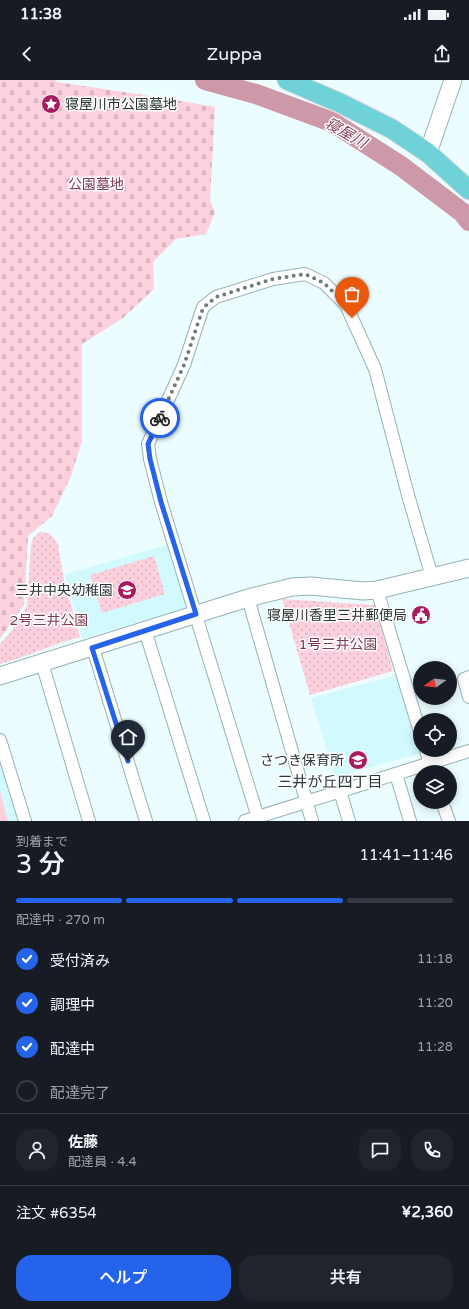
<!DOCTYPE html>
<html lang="ja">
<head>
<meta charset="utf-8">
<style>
	body { margin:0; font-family:"Varela Round","Noto Sans JP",sans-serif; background:#20242c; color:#f1f3f6; height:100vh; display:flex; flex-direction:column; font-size:15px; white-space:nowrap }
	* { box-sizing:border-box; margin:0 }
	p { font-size:13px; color:#9ea1a6 }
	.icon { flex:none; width:22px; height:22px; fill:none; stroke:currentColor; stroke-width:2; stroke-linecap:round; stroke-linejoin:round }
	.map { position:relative; height:741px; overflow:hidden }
	.side { display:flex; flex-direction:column; background:#171b24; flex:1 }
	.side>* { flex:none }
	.needle { width:26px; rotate:256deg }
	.tools { position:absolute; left:413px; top:581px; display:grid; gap:8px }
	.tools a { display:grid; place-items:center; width:44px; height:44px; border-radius:50%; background:#171b24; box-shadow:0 2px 10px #0003; font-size:20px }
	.pin { position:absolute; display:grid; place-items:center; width:34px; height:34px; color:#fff; margin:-41px -17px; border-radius:50% 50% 50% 0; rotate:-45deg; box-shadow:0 0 4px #0007 }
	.pin .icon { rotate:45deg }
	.courier { position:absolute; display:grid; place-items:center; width:40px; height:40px; margin:-20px; border:3px solid #2563eb; border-radius:50%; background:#fff; color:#222; box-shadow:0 1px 5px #0007 }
	.head em { font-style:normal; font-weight:600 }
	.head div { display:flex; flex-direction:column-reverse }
	.head { display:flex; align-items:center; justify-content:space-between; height:68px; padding:0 16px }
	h1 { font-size:26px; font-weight:600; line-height:30px }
	.bar { display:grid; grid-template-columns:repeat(4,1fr); gap:6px 4px; align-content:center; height:48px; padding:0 16px }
	.bar i { height:5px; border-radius:3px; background:#363941 }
	.bar .on { background:#2563eb }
	.bar p { grid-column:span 4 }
	.line { display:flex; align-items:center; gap:10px; padding:0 16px; border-top:1px solid #363941 }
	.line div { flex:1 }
	.round { display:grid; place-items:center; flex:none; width:42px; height:42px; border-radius:16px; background:#20242c }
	ol { padding:0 16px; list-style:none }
	li { display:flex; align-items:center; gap:12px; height:44px }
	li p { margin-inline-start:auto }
	li .icon { padding:4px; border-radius:50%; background:#2563eb; color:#fff; stroke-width:4 }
	li:last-child { color:#9ea1a6 }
	li i { width:22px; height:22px; border:2px solid #363941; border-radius:50% }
	.cta { display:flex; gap:8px; margin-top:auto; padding:8px 16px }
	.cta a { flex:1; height:46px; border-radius:16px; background:#2563eb; color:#fff; font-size:16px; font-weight:600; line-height:46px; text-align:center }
	.cta a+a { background:#20242c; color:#f1f3f6 }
	.status { display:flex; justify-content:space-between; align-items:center; height:28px; padding:0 20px; background:#171b24; direction:ltr }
	.status svg { height:11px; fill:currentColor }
	header { display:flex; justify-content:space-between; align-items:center; height:52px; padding:0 16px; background:#171b24; font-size:18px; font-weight:600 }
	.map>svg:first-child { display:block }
	.built { fill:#d2fafe }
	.cemetery { fill:url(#cemetery-stones) }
	.park { fill:url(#park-dots) }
	.pitch { fill:#fdd0dd }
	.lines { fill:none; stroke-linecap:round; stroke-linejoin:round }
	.river { stroke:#cd99a9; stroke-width:20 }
	.street-casing { stroke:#95b2b4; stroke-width:14 }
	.secondary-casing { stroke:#95b2b4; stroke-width:19 }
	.primary-casing { stroke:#d9dbdb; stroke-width:21 }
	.street { stroke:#fff; stroke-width:12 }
	.secondary { stroke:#fff; stroke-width:17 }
	.primary { stroke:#6fd2d9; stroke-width:19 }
	.done { stroke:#6e7c7d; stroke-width:4; stroke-dasharray:0 7.2 }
	.route { stroke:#2563eb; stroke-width:5 }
	.labels { text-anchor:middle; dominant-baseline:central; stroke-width:3; stroke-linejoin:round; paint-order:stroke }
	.poi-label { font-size:14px; fill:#2a3637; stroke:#fff; text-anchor:end }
	.park-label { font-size:14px; fill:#7c3a52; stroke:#fff }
	.water-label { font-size:15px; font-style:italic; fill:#813e57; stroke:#fff }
	.neighbourhood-label { font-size:15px; fill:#2a3637; stroke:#fff }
</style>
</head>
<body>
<div class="status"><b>11:38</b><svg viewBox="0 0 49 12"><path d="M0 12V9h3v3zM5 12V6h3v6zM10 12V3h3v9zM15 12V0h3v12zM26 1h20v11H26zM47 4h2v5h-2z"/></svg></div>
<header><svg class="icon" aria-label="back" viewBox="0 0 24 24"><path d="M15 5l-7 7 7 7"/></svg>Zuppa<svg class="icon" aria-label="share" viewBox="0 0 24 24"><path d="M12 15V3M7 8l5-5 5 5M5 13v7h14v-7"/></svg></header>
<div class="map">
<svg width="469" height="741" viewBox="0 0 469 741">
	<defs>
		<pattern id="cemetery-stones" width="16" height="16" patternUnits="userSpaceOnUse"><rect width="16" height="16" fill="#fdd0dd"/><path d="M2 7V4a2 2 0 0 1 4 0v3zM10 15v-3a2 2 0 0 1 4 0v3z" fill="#d9b3be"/></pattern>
		<pattern id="park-dots" width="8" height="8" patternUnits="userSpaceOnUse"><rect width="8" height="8" fill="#fdd0dd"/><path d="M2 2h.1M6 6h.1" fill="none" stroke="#d9b3be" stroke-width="1.8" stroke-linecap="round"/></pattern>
	</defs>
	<rect width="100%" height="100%" fill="#ebfdff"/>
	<g class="built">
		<path d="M171,464L189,527L82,559L65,494Z"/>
		<path d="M402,594L420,652V670H426V672L335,697L311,618Z"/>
		<path d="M0,682L19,741H0Z"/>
	</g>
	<path class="cemetery" d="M0,0H55L57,2L170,19L215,27L210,121L215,132L206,154L176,159L153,182L154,209L123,238L82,264V361L71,396L52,436L28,456L24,525L0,559Z"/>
	<g class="park">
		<path d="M40,452L48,453L54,458L58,465L64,500L80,557C53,564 27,577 0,584V564L17,545L18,540L27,526L31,466L33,458Z"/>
		<path d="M154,476L165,514L102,533L90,495Z"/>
		<path d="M282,519L375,525L393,591L310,615Z"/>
	</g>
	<path class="pitch" d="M0,711L8,741H0Z"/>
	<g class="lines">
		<path class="river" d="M205,0L256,14L332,42L401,86L463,133L469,141"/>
		<g class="street-casing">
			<g id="street">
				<path d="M377,510L420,652"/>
				<path d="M248,518L312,741"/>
				<path d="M145,550L204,741"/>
				<path d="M93,568L146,741"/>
				<path d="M42,583L89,741"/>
				<path d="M469,597L464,599L469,617"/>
				<path d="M0,660L25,741"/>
				<path d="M426,670L432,692"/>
				<path d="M396,694L410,741"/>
				<path d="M340,711L349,741"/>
				<path d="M442,722L449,741"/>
				<path d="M245,741L469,671"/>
				<path d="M259,741L161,422L150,379L148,364L184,285L203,227L216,217L273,199L305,194L324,203L346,225L375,289L408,415L432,497"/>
			</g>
		</g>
		<g class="secondary-casing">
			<g id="secondary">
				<path d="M428,73L453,0"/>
				<path d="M0,596L248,518L292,507L311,506L363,511L377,510L469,488"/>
			</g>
		</g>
		<g class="primary-casing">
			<path id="primary" d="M287,0L340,23L392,49L428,73L469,110"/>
		</g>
		<use href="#street" class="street"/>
		<use href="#secondary" class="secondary"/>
		<use href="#primary" class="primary"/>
	</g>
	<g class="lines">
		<path class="done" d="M160,338L184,285L203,228L216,217L273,199L305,194L324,203L346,225L352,238"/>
		<path class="route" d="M128,681L92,568L196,534L161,422L150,379L148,364L160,338"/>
	</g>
	<defs>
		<g id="sight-disc" transform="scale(1)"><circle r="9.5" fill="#a81b5e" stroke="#fff"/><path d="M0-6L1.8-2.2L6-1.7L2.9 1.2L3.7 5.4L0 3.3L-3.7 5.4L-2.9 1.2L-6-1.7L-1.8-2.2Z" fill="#fff"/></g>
		<g id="school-disc" transform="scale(1)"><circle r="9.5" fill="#a81b5e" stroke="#fff"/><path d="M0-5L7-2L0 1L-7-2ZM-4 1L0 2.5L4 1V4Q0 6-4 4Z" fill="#fff"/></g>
		<g id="civic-disc" transform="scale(1)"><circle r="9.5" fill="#a81b5e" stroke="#fff"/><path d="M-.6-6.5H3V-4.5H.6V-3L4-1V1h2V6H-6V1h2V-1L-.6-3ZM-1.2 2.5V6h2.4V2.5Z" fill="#fff"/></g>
	</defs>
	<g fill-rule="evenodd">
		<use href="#sight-disc" x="51" y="24"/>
		<use href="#school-disc" x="127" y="510"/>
		<use href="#civic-disc" x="421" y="535"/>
		<use href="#school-disc" x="358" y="680"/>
	</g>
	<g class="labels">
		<g class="poi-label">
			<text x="65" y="24" text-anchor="start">寝屋川市公園墓地</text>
			<text x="113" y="510">三井中央幼稚園</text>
			<text x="407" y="535">寝屋川香里三井郵便局</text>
			<text x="344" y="680">さつき保育所</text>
		</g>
		<g class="park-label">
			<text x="96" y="104">公園墓地</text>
			<text x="49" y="540">2号三井公園</text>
			<text x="338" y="564">1号三井公園</text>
		</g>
		<g class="water-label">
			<text transform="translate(346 53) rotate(30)">寝屋川</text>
		</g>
		<g class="neighbourhood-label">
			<text x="330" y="702">三井が丘四丁目</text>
		</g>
	</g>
</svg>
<div class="tools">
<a><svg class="needle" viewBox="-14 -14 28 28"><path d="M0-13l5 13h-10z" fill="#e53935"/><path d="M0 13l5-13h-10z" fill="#9ea1a6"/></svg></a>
<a><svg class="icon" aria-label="locate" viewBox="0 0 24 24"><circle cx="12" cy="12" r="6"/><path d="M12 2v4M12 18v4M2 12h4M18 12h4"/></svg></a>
<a><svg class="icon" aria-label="layers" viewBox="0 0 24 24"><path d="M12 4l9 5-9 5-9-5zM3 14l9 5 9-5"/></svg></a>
</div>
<div class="pin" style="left:352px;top:238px;background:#ea580c"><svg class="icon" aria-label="bag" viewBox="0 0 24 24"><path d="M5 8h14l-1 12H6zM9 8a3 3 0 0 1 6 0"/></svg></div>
<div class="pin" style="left:128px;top:681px;background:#1f2937"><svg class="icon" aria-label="home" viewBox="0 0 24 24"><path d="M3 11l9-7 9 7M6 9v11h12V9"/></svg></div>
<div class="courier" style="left:160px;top:338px"><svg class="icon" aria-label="bike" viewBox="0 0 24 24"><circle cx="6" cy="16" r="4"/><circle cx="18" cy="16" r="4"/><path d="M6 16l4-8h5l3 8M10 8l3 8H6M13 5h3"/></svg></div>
</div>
<section class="side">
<div class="head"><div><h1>3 分</h1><p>到着まで</p></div><em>11:41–11:46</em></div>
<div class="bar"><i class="on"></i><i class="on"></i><i class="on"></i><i></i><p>配達中 · 270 m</p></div>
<ol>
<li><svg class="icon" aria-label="check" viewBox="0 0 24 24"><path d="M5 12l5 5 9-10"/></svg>受付済み<p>11:18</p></li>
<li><svg class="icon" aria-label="check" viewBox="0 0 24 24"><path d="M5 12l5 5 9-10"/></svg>調理中<p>11:20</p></li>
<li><svg class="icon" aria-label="check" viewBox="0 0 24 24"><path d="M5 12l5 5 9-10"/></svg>配達中<p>11:28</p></li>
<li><i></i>配達完了</li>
</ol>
<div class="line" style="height:72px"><a class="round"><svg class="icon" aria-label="person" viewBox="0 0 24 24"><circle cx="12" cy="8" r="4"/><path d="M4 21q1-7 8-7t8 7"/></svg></a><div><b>佐藤</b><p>配達員 · 4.4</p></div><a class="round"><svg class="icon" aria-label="chat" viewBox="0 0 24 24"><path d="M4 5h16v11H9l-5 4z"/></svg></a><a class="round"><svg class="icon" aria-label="phone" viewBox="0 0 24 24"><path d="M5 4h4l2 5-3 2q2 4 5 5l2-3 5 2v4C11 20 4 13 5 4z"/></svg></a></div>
<div class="line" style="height:52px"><div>注文 #6354</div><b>¥2,360</b></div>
<div class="cta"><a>ヘルプ</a><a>共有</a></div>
</section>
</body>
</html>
